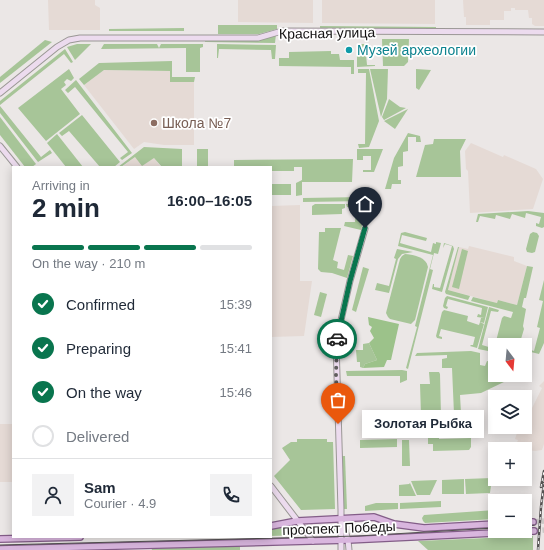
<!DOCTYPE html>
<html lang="en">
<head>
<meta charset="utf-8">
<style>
	body { margin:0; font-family:Helvetica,sans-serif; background:#f2f2f3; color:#1f2937; height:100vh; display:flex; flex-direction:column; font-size:15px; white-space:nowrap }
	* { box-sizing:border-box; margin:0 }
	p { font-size:13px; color:#747a83 }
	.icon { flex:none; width:22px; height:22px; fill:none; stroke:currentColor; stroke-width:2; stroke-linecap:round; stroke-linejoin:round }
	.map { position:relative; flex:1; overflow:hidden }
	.drawer { position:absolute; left:12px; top:166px; width:260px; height:372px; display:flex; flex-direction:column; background:#fff; border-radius:0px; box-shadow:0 2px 10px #0003 }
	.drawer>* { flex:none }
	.needle { width:26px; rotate:164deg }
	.buttons { position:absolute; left:488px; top:338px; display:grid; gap:8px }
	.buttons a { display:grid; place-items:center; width:44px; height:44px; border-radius:0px; background:#fff; box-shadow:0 2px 10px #0003; font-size:20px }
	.pin { position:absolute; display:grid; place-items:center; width:34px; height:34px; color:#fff; margin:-41px -17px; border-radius:50% 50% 50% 0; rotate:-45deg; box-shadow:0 0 4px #0007 }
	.pin .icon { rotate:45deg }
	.courier { position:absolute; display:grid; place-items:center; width:40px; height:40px; margin:-20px; border:3px solid #09754e; border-radius:50%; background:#fff; color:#222; box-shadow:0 1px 5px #0007 }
	.bubble { position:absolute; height:28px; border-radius:0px; background:#fff; box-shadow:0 2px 10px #0003; font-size:13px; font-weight:800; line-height:28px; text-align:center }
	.overview em { font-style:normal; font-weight:800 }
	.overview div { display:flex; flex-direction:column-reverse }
	.overview { display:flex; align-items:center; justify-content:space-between; height:68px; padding:0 20px }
	h1 { font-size:26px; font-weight:800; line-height:30px }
	.bar { display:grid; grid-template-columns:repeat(4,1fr); gap:6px 4px; align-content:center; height:48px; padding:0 20px }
	.bar i { height:5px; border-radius:3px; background:#e0e1e3 }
	.bar .current { background:#09754e }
	.bar p { grid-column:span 4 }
	.line { display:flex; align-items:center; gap:10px; padding:0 20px; border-top:1px solid #e0e1e3 }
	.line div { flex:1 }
	.round { display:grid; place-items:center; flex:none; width:42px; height:42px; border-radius:0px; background:#f2f2f3 }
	ol { padding:0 20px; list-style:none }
	li { display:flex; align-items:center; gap:12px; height:44px }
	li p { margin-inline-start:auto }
	li .icon { padding:4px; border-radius:50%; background:#09754e; color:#fff; stroke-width:4 }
	li:last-child { color:#747a83 }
	li i { width:22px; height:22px; border:2px solid #e0e1e3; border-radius:50% }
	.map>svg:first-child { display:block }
	.built { fill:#e5dad5 }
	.green { fill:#a7c598 }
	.forest { fill:#9cc28a }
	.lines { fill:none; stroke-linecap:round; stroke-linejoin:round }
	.primary-tunnel { stroke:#cbc7c6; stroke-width:5.5; stroke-dasharray:5.5 3; stroke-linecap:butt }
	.secondary-casing { stroke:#9a9795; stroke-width:7 }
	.primary-casing { stroke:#835d88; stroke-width:8 }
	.secondary { stroke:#ecdbee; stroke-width:5 }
	.primary { stroke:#d9b6de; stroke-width:5.5 }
	.tram { stroke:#545252; stroke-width:1 }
	.rail-casing { stroke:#545252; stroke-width:2.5 }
	.rail { stroke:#fff; stroke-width:1; stroke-dasharray:3; stroke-linecap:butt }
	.done { stroke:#5f5d5c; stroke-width:4; stroke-dasharray:0 7.2 }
	.route { stroke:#09754e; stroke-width:5 }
	.culture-dot { fill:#0f9aa8; stroke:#fff; stroke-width:1.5 }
	.education-dot { fill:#8d6e63; stroke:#fff; stroke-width:1.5 }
	.labels { text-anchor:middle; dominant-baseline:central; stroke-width:3.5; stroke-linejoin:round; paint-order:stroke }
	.street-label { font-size:14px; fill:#131212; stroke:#fff }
	.culture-label { font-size:14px; fill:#0d838f; stroke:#fff; text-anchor:start }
	.education-label { font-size:14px; fill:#785e54; stroke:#fff; text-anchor:start }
</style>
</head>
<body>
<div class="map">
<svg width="544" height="550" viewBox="0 0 544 550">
	<rect width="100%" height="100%" fill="#ebe7e6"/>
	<g class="built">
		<path d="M48,0H95V5L100,8V30H49Z"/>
		<path d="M238,0H313V23L238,22Z"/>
		<path d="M322,0H435V24L322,23Z"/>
		<path d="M463,0H544V26H535L532,24V18H529L528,10H515V8H511V11H504V20H490V25H466V17H464Z"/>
		<path d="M104,70L170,71V82H194V145H164L144,142L134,149L84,85Z"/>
		<path d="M471,143L503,157L504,155L536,169L543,179L533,209L470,213L468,171L466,169L465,151Z"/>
		<path d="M135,157L154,158L161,167H122Z"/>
		<path d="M300,205V281H312L304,336L271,337V206Z"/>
		<path d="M469,246L514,257V261L527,266L517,305L498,300L497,303L448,290L459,247L468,249Z"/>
		<path d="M544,381V444L542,450L535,451L523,449L516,445L518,440L515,439L519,427H525V406L532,408L542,388L539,386Z"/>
		<rect x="0" y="424" width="13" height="58"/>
	</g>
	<g class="green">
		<path d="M218,25H277V29L259,34H218Z"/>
		<path d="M320,26L436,27V30L320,29Z"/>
		<path d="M184,28V31H109V29Z"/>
		<path d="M276,34L275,43L205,42V40Z"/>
		<path d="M382,39H409L408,62L404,66H383Z"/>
		<path d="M45,40L52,42L0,83V77Z"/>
		<path d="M77,44H91L75,60L67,47Z"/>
		<path d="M104,44H157L159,48L161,44H203V47L200,48V72H186V48L101,49Z"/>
		<path d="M217,44L276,45L275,59H272L271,50L219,49L218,58H217Z"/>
		<path d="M357,44H365L367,65H375V66L357,67Z"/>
		<path d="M65,49L73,62L71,63L64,54L0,105V101Z"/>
		<path d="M331,51V54H339L340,60H354V74H351V67L279,66V58H289V52Z"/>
		<path d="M172,61V77H195L194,82H170V71L104,70L84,85L79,79L99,63Z"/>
		<path d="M69,69L74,78L71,81L67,79L64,82L66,85L61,89L80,114L46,141L18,108Z"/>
		<path d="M358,69H369L379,121L369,147L359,148L358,144H365L366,73H358Z"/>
		<path d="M370,69H388L387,99L381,117Z"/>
		<path d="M416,69L431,70L419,90L416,88Z"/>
		<path d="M76,80L132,153L122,160L120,158L128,152L75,87L68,93L65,90Z"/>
		<path d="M389,99L400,107L406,108L384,120L382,117Z"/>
		<path d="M0,106L41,157L50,150L52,153L38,162L0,113Z"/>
		<path d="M408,109L395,129L384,121Z"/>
		<path d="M82,115L120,162L114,167H100L69,131L62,136L59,133Z"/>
		<path d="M0,117L36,164L32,167H25L0,135Z"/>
		<path d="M408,133L420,136L421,142H416V137H408V151L403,152V166L398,167V180H401V184H392L391,189H385L394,158Z"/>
		<path d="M57,134L83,167H66L47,143Z"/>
		<path d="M434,139H466L460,151L461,177H416L425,145L433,144Z"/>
		<path d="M144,147L182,149V167H162L154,158L142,166L135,157L121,167H118Z"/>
		<rect x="197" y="149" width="11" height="18"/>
		<path d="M357,149H383L374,172H363V170H371V156H363V160H357Z"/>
		<path d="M353,159L352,182H302V195L296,196V183L302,180V167H294V171H271V167H234V160Z"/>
		<rect x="271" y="184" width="20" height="11"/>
		<path d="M363,197L367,201L303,202V198Z"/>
		<path d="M315,204H345V208L342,209V214L312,215V206Z"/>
		<path d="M346,204H367L361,230L344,226L345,222H355L356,208L347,207Z"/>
		<path d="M528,211L544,213V227L542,228L536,226V223L539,224L541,217L526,213L525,218L512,214L510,219L496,215L495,219L480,216L478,222H476L478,214Z"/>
		<path d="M325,228H341L333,260L338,262L337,268L344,270L348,255L353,256L347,278L332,273L321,272L318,269L319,232H325Z"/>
		<path d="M405,232L427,238L426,241L402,235L400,243L431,252L433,243L436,244V242L441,243L438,254L434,253L430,269L433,270L408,369L406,368L417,327L415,326L433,255L398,246L401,233Z"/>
		<path d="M533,232L537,233L539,236L535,252L532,253L527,252L526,249L530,234Z"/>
		<path d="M444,243L453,246L454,249L442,292L432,289L433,284H434V287L440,288L452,246L445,244L443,248Z"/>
		<path d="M458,247H459L448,290L470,296L468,300L446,294L445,292Z"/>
		<path d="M397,249L413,252L402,254L398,259L389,293L375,290L377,283L389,286L396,259L394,258Z"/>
		<path d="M462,249L468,251L459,289L452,287Z"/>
		<path d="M405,254C415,255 426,257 428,267L415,320L411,324L390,319L388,317L386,313L400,259L402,256Z"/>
		<path d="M527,266L533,267L526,298H524L522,307L526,309L523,326L524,329L521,339H519L518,345H495L502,318L504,316L511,318L513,312L471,301L473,297L497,303L498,300L517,305Z"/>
		<path d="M363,267L369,269L356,312L352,310Z"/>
		<path d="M544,280V343L539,354L527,351L528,349L534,351L540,328L537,327L543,301L539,300Z"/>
		<path d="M320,292L327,294L321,317L314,315Z"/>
		<path d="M447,296L488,307L484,323L480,322L481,318H484L477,317L478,314L481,315L482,308L448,299L446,306L448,307L447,309L444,308L443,306L445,298Z"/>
		<path d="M489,307L499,310L498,312L491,311L482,345L492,348L491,350L488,351L478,349Z"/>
		<path d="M444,310L468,316L467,321L479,325L480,322L484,324L477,348L470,346L471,345H473L475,337L441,329L439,336L442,337V339L437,338L436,336L442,312Z"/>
		<path d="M369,343L377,360L365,364L363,368L360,367V362H357L356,350H363V344Z"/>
		<path d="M495,345V375H503L506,381L481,393L460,395L461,413H467V418L463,421L447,422L444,419V415L454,414L452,368H442V359L447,358V355L415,356L417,353L471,351L480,353V365L485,366L487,361L493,362L495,355L493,354Z"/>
		<path d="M402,370L407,371V380L400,383V376H347L346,371Z"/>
		<path d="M429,372H439L440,374L441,416L440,418V417H435L434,411H429V420L427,422L414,421L412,413H414V416L421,415L420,384H430Z"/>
		<path d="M430,426H462V430H460V427L439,428V439L471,438V447L469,450L433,451V444H428V429Z"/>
		<path d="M297,439H327V442H333L335,509L301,510L274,476L290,460L282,448L291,442H297Z"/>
		<path d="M397,439V447L360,448V440Z"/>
		<path d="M402,440H409L410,466H402Z"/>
		<path d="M341,456H345L347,509H343Z"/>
		<path d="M492,478L490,493L466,494L465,479Z"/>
		<path d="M464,479V494H442V480Z"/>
		<path d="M437,480L430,495H417L411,481Z"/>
		<path d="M410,483L416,496H399V485L409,484Z"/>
		<path d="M441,501V507L400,509V503Z"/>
		<path d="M376,503H398V509L365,511V506Z"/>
		<path d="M495,510V519L425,523L423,521L422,518L424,515Z"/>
		<path d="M293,523L303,535L271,536V527Z"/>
		<path d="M336,525V533L313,534L306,527Z"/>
		<path d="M533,536V550H428L418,541Z"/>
		<path d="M240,545V550H152L151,547Z"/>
	</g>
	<path class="forest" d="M368,317L399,324L391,360H387L384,367L363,368L365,364L377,360L369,343L374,338L370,331L372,327L369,325Z"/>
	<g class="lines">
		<g class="primary-tunnel">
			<path d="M533,522L544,521"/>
			<path d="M534,531L544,530"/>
		</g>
		<g class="secondary-casing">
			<g id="secondary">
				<path d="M0,93L57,47L69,40L80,38H258L282,31L544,32"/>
				<path d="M0,146L17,167"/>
				<path d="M271,486L313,541"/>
				<path d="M343,524L348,540L349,550"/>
				<path d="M341,550V510L336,342L350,281L365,229"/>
			</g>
		</g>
		<g class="primary-casing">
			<g id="primary">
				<path d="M525,522H533"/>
				<path d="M271,526L297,521L374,517L394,524L424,528L495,524"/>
				<path d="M0,539L80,537"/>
				<path d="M0,549L348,540L534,531"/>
			</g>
		</g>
		<use href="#secondary" class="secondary"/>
		<use href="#primary" class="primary"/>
		<g class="tram">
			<path d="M525,526L534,525"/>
			<path d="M0,545L358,536L495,528"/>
		</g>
		<g class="rail-casing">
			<g id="rail">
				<path d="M541,487L544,471"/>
				<path d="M538,550L541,507L544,483"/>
			</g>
		</g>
		<use href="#rail" class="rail"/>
	</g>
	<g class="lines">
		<path class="done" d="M337,339L336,375L338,424"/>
		<path class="route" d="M337,339L350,281L365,228"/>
	</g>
	<circle class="culture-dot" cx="349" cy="50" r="4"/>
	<circle class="education-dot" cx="154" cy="123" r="4"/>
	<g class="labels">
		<g class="street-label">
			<text transform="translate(327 33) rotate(-1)">Красная улица</text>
			<text transform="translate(339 528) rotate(-2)">проспект Победы</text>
		</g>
		<g class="culture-label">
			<text x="357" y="50">Музей археологии</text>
		</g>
		<g class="education-label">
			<text x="162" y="123">Школа №7</text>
		</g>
	</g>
</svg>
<div class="buttons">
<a><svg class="needle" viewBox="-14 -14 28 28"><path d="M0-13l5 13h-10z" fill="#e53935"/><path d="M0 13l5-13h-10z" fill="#747a83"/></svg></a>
<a><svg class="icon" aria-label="layers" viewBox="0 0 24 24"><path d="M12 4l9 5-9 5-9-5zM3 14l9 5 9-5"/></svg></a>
<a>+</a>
<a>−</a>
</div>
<div class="pin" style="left:338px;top:424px;background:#ea580c"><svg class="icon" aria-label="bag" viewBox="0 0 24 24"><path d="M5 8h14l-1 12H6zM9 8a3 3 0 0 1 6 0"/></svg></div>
<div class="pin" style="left:365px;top:228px;background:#1f2937"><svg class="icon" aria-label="home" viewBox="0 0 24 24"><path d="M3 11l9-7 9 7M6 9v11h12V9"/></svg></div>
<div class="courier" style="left:337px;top:339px"><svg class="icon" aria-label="car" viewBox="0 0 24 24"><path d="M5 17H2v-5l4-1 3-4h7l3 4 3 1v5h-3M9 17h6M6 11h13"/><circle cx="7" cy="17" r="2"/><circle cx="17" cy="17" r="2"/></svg></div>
<div class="bubble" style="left:362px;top:410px;width:122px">Золотая Рыбка</div>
<section class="drawer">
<div class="overview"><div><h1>2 min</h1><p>Arriving in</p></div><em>16:00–16:05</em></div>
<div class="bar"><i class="current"></i><i class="current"></i><i class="current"></i><i></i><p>On the way · 210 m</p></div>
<ol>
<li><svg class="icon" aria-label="check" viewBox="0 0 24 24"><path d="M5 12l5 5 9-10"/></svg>Confirmed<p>15:39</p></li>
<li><svg class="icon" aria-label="check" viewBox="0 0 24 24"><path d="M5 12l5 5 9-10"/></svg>Preparing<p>15:41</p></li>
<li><svg class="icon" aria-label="check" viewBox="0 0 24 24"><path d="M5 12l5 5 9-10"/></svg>On the way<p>15:46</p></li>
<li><i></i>Delivered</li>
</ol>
<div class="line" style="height:72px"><a class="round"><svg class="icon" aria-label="person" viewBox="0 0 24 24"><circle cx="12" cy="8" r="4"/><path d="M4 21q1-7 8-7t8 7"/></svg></a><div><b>Sam</b><p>Courier · 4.9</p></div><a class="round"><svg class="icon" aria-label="phone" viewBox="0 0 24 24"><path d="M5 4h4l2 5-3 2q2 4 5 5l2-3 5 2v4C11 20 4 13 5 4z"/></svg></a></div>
</section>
</div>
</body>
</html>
